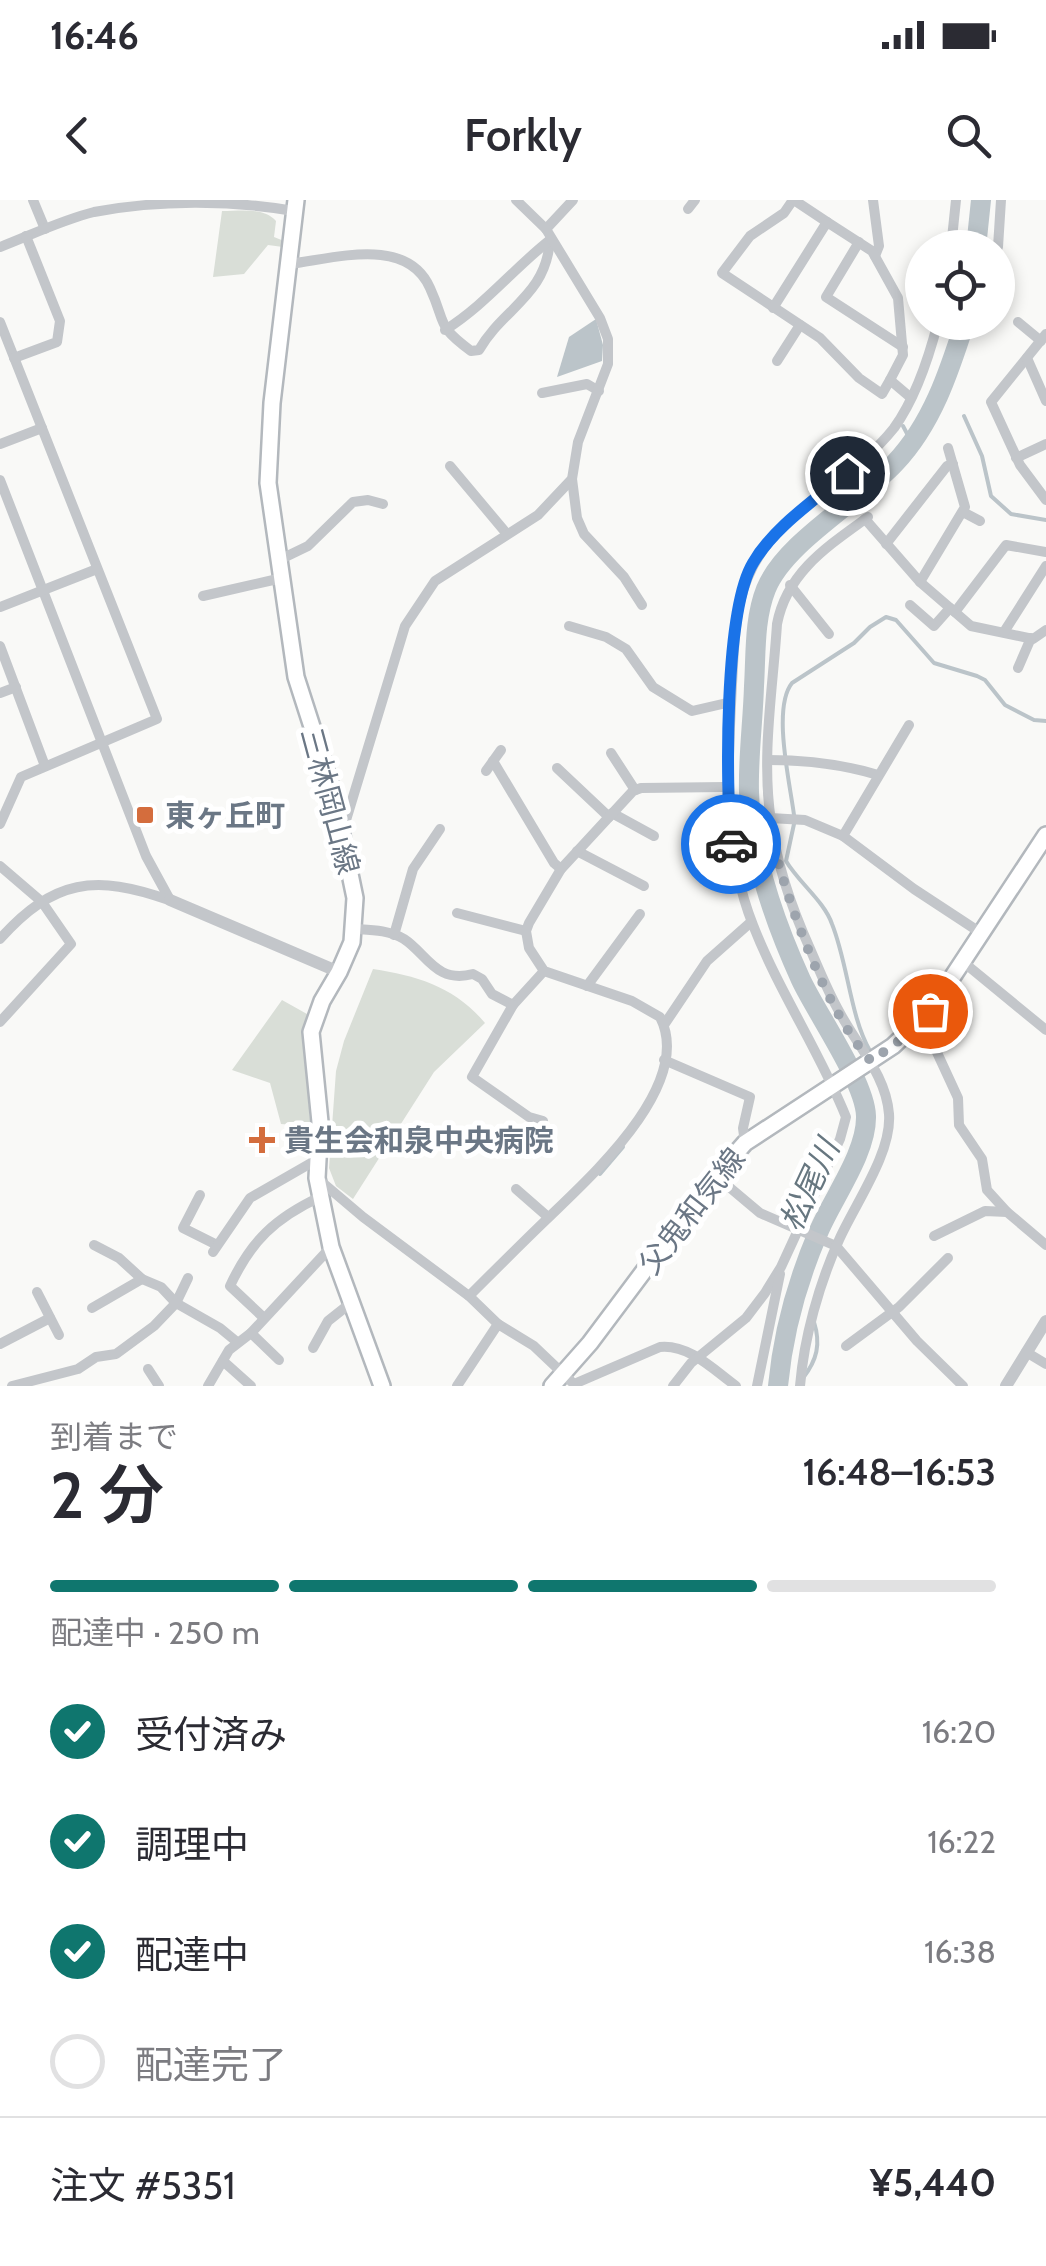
<!DOCTYPE html>
<html lang="ja">
<head>
<meta charset="utf-8">
<style>
	body { margin:0; font-family:Cabin,"Noto Sans JP",sans-serif; background:#f2f2f3; color:#2b2b33; height:100vh; display:flex; flex-direction:column; font-size:38px; white-space:nowrap }
	* { box-sizing:border-box; margin:0 }
	p { font-size:32px; color:#7c7c81 }
	.icon { flex:none; width:55px; height:55px; fill:none; stroke:currentColor; stroke-width:2; stroke-linecap:round; stroke-linejoin:round }
	.map { position:relative; height:1186px; overflow:hidden }
	.details { display:flex; flex-direction:column; background:#fff; flex:1 }
	.details>* { flex:none }
	.controls { position:absolute; left:905px; top:30px; display:grid; gap:20px }
	.controls a { display:grid; place-items:center; width:110px; height:110px; border-radius:50%; background:#fff; box-shadow:0 5px 15px #0003; font-size:50px }
	.pin { position:absolute; display:grid; place-items:center; width:85px; height:85px; color:#fff; margin:-42px; border:5px solid #fff; border-radius:50%; box-shadow:0 2px 10px #0007 }
	.courier { position:absolute; display:grid; place-items:center; width:100px; height:100px; margin:-50px; border:8px solid #1a73e8; border-radius:50%; background:#fff; color:#222; box-shadow:0 2px 12px #0007 }
	.summary em { font-style:normal; font-weight:600 }
	.summary div { display:flex; flex-direction:column-reverse }
	.summary { display:flex; align-items:center; justify-content:space-between; height:170px; padding:0 50px }
	h1 { font-size:65px; font-weight:600; line-height:75px }
	.bar { display:grid; grid-template-columns:repeat(4,1fr); gap:15px 10px; align-content:center; height:120px; padding:0 50px }
	.bar i { height:12px; border-radius:8px; background:#e1e1e2 }
	.bar .selected { background:#0f766e }
	.bar p { grid-column:span 4 }
	.line { display:flex; align-items:center; gap:25px; padding:0 50px; border-top:2px solid #e1e1e2 }
	.line div { flex:1 }
	ol { padding:0 50px; list-style:none }
	li { display:flex; align-items:center; gap:30px; height:110px }
	li p { margin-inline-start:auto }
	li .icon { padding:10px; border-radius:50%; background:#0f766e; color:#fff; stroke-width:4 }
	li:last-child { color:#7c7c81 }
	li i { width:55px; height:55px; border:5px solid #e1e1e2; border-radius:50% }
	.status { display:flex; justify-content:space-between; align-items:center; height:70px; padding:0 50px; background:#fff; direction:ltr }
	.status svg { height:28px; fill:currentColor }
	header { display:flex; justify-content:space-between; align-items:center; height:130px; padding:0 50px; background:#fff; font-size:45px; font-weight:600 }
	.map>svg:first-child { display:block }
	.green { fill:#d9ded7 }
	.water { fill:#bbc4c9 }
	.lines { fill:none; stroke-linecap:round; stroke-linejoin:round }
	.stream { stroke:#bbc4c9; stroke-width:4 }
	.river { stroke:#bbc4c9; stroke-width:20 }
	.secondary-casing { stroke:#b3b8bd; stroke-width:20 }
	.minor { stroke:#c3c6ca; stroke-width:10 }
	.tertiary { stroke:#c3c6ca; stroke-width:12 }
	.secondary { stroke:#fff; stroke-width:15 }
	.done { stroke:#9da4ad; stroke-width:10; stroke-dasharray:0 18 }
	.route { stroke:#1a73e8; stroke-width:12 }
	.poi-dot { fill:#d46d3d; stroke:#fff; stroke-width:4 }
	.labels { text-anchor:middle; dominant-baseline:central; stroke-width:10; stroke-linejoin:round; paint-order:stroke }
	.street-label { font-size:30px; fill:#6b7785; stroke:#fff }
	.poi-label { font-size:30px; font-weight:bold; fill:#6b7785; stroke:#fff; text-anchor:start }
	.water-label { font-size:32px; font-style:italic; fill:#677780; stroke:#fff }
</style>
</head>
<body>
<div class="status"><b>16:46</b><svg viewBox="0 0 49 12"><path d="M0 12V9h3v3zM5 12V6h3v6zM10 12V3h3v9zM15 12V0h3v12zM26 1h20v11H26zM47 4h2v5h-2z"/></svg></div>
<header><svg class="icon" aria-label="back" viewBox="0 0 24 24"><path d="M15 5l-7 7 7 7"/></svg>Forkly<svg class="icon" aria-label="search" viewBox="0 0 24 24"><circle cx="10" cy="10" r="6"/><path d="M15 15l6 6"/></svg></header>
<div class="map">
<svg width="1046" height="1186" viewBox="0 0 1046 1186">
	<rect width="100%" height="100%" fill="#f9f9f7"/>
	<g class="green">
		<path d="M222,11C240,11 264,7 276,21L274,37L284,41L283,47L268,45L244,74L213,77Z"/>
		<path d="M373,769C418,776 455,787 485,823L434,872L353,999L336,986L329,968L336,871L344,841Z"/>
		<path d="M282,800L307,814L304,841L311,933L299,934L295,925L281,924L270,883L232,870Z"/>
	</g>
	<path class="water" d="M596,119L603,145L602,161L557,177L569,137Z"/>
	<g class="lines">
		<g class="stream">
			<path d="M964,216L982,256L991,296L1011,314L1046,320"/>
			<path d="M903,226L912,243"/>
			<path d="M794,615C790,583 772,508 792,483L854,443L870,427L886,417L896,420L934,463L977,476L985,480L1005,505L1034,520L1046,521"/>
			<path d="M794,624L786,661C799,683 824,701 832,724C848,764 850,816 870,851"/>
			<path d="M600,974L623,947"/>
			<path d="M803,1178C817,1160 821,1144 814,1122"/>
		</g>
		<g class="river">
			<path d="M976,48L981,0"/>
			<path d="M778,1186C783,1133 797,1082 818,1033C832,999 867,953 866,916C865,882 817,814 801,780C775,723 751,655 749,592C748,557 753,521 754,486C756,454 754,419 766,389C785,342 860,301 895,263C932,224 949,172 965,122"/>
		</g>
		<g class="secondary-casing">
			<g id="secondary">
				<path d="M296,0L272,203L268,283L296,477L333,592L355,698L352,742L339,772L322,801L311,832L320,922L317,978L331,1047L382,1186"/>
				<path d="M552,1186L590,1143L712,980L745,943L893,846L930,811L1046,635"/>
			</g>
		</g>
		<g class="minor">
			<path d="M33,0L45,29"/>
			<path d="M793,0L784,13L750,36L722,73L820,138L859,178L882,194L890,180L910,197"/>
			<path d="M794,0L827,22"/>
			<path d="M873,0L879,46L875,56"/>
			<path d="M688,9L695,0"/>
			<path d="M546,29L573,0"/>
			<path d="M859,42L826,97L903,147"/>
			<path d="M0,47C31,35 62,20 94,12C159,0 230,0 294,11"/>
			<path d="M998,47L1001,0"/>
			<path d="M951,48L956,0"/>
			<path d="M289,64C333,59 407,35 430,88C447,125 435,124 471,151L479,150C503,108 546,96 550,40"/>
			<path d="M773,108L827,22L872,51L898,98L903,155L890,180"/>
			<path d="M0,122L157,519L21,577L0,624"/>
			<path d="M1018,122L1041,141"/>
			<path d="M445,130C485,105 513,69 550,40"/>
			<path d="M1046,134L991,202L1020,265L1046,300"/>
			<path d="M14,158L57,142L60,121L26,36"/>
			<path d="M1027,158L1046,201"/>
			<path d="M777,161L800,125"/>
			<path d="M542,193L587,184L599,191"/>
			<path d="M0,244L42,228"/>
			<path d="M1016,258L1046,244"/>
			<path d="M450,266L507,334"/>
			<path d="M572,279L577,318L584,334L624,377L642,405"/>
			<path d="M0,280L146,656L170,700"/>
			<path d="M963,312L980,321"/>
			<path d="M865,319L920,382L971,426L1033,439L1046,430"/>
			<path d="M886,344L947,266L953,264"/>
			<path d="M279,360L308,346L353,302L368,300L383,304"/>
			<path d="M920,382L965,307L948,248"/>
			<path d="M790,385L829,434"/>
			<path d="M203,396L282,378"/>
			<path d="M910,405L934,426L950,408"/>
			<path d="M0,407L97,369"/>
			<path d="M955,412L1006,345L1046,352"/>
			<path d="M569,426L606,437L626,449L653,487L692,511L731,502"/>
			<path d="M1004,432L1046,366"/>
			<path d="M0,446L45,566"/>
			<path d="M1018,468L1031,438"/>
			<path d="M0,493L16,487"/>
			<path d="M909,525L843,636L914,689L981,733"/>
			<path d="M611,553L635,590"/>
			<path d="M768,560C806,560 842,564 878,575"/>
			<path d="M493,561L554,663L561,669"/>
			<path d="M557,568L609,617"/>
			<path d="M486,571L501,550"/>
			<path d="M612,613L654,636"/>
			<path d="M770,618L805,620L843,636"/>
			<path d="M343,630L405,426L435,381L538,315L572,279L578,242L608,164V139L600,118L546,29L516,0"/>
			<path d="M577,651L644,686"/>
			<path d="M735,663L776,654"/>
			<path d="M0,666L42,702L71,744L0,822"/>
			<path d="M457,713L526,731"/>
			<path d="M355,729C371,730 389,730 404,739C427,754 436,784 473,774L482,779L492,794L513,805L544,771"/>
			<path d="M394,735L413,669L440,629"/>
			<path d="M0,739C54,679 95,674 169,700"/>
			<path d="M962,761L1046,830"/>
			<path d="M587,786L640,714"/>
			<path d="M513,805L472,877L529,917L543,921"/>
			<path d="M922,820L958,898L959,925L982,959L987,990L1007,1012L1046,1045"/>
			<path d="M664,825L707,761L751,722"/>
			<path d="M664,860L750,897L743,928L745,943"/>
			<path d="M716,976L760,1013L836,1046L917,1141L963,1186"/>
			<path d="M317,978L363,1017L469,1096L498,1124"/>
			<path d="M516,989L548,1017"/>
			<path d="M200,995L183,1028L217,1045"/>
			<path d="M934,1036L985,1011L1007,1012"/>
			<path d="M94,1045L119,1058L142,1079L161,1087L176,1103L220,1128L237,1142"/>
			<path d="M213,1052L250,998L318,959"/>
			<path d="M37,1092L59,1135"/>
			<path d="M469,1096C495,1070 520,1045 546,1020C589,978 695,885 660,817L632,801L544,771L529,748L526,731L529,723L561,669L633,591L641,588L726,587"/>
			<path d="M92,1108L142,1079"/>
			<path d="M264,1118L230,1086C251,1041 275,1018 320,997"/>
			<path d="M251,1133L279,1160"/>
			<path d="M0,1144L50,1118"/>
			<path d="M846,1146L899,1107L948,1058"/>
			<path d="M313,1148L328,1121L352,1102"/>
			<path d="M1026,1152L1046,1164"/>
			<path d="M223,1161L251,1186"/>
			<path d="M148,1169L159,1186"/>
			<path d="M12,1186L78,1169L96,1157L116,1154L154,1126L176,1103L188,1078"/>
			<path d="M208,1186L229,1150L251,1133L331,1047"/>
			<path d="M457,1186L498,1124L534,1146L574,1184L660,1147C689,1144 714,1170 736,1186"/>
			<path d="M673,1186L691,1163L746,1118L765,1093L781,1067L840,939L846,917C820,852 779,792 753,725C722,647 728,567 732,484C735,431 734,384 770,341C806,299 859,272 894,228C915,199 929,157 938,122"/>
			<path d="M757,1186L780,1074"/>
			<path d="M800,1186C804,1138 819,1084 839,1040C855,1004 892,953 889,914C886,875 858,847 840,813C829,794 820,772 811,751C792,709 777,667 771,621C761,557 773,488 777,424C787,372 828,346 868,317"/>
		</g>
		<g class="tertiary">
			<path d="M170,700L339,772"/>
			<path d="M1006,1186L1046,1121"/>
		</g>
		<use href="#secondary" class="secondary"/>
	</g>
	<g class="lines">
		<path class="done" d="M731,644L735,663L776,654C792,714 829,816 871,861L914,830L930,811"/>
		<path class="route" d="M731,644C726,586 724,411 753,363C774,327 815,300 847,273"/>
	</g>
	<g class="poi-dot">
		<rect x="135" y="605" width="20" height="20" rx="5"/>
		<path d="M257 925h10v10h10v10h-10v10h-10v-10h-10v-10h10z"/>
	</g>
	<g class="labels">
		<g class="street-label">
			<text transform="translate(330 601) rotate(75)">三林岡山線</text>
			<text transform="translate(692 1011) rotate(-52)">父鬼和気線</text>
		</g>
		<g class="poi-label">
			<text x="165" y="615">東ヶ丘町</text>
			<text x="284" y="940">貴生会和泉中央病院</text>
		</g>
		<g class="water-label">
			<text transform="translate(809 985) rotate(-65)">松尾川</text>
		</g>
	</g>
</svg>
<div class="controls">
<a><svg class="icon" aria-label="locate" viewBox="0 0 24 24"><circle cx="12" cy="12" r="6"/><path d="M12 2v4M12 18v4M2 12h4M18 12h4"/></svg></a>
</div>
<div class="pin" style="left:930px;top:811px;background:#ea580c"><svg class="icon" aria-label="bag" viewBox="0 0 24 24"><path d="M5 8h14l-1 12H6zM9 8a3 3 0 0 1 6 0"/></svg></div>
<div class="pin" style="left:847px;top:273px;background:#1f2937"><svg class="icon" aria-label="home" viewBox="0 0 24 24"><path d="M3 11l9-7 9 7M6 9v11h12V9"/></svg></div>
<div class="courier" style="left:731px;top:644px"><svg class="icon" aria-label="car" viewBox="0 0 24 24"><path d="M5 17H2v-5l4-1 3-4h7l3 4 3 1v5h-3M9 17h6M6 11h13"/><circle cx="7" cy="17" r="2"/><circle cx="17" cy="17" r="2"/></svg></div>
</div>
<section class="details">
<div class="summary"><div><h1>2 分</h1><p>到着まで</p></div><em>16:48–16:53</em></div>
<div class="bar"><i class="selected"></i><i class="selected"></i><i class="selected"></i><i></i><p>配達中 · 250 m</p></div>
<ol>
<li><svg class="icon" aria-label="check" viewBox="0 0 24 24"><path d="M5 12l5 5 9-10"/></svg>受付済み<p>16:20</p></li>
<li><svg class="icon" aria-label="check" viewBox="0 0 24 24"><path d="M5 12l5 5 9-10"/></svg>調理中<p>16:22</p></li>
<li><svg class="icon" aria-label="check" viewBox="0 0 24 24"><path d="M5 12l5 5 9-10"/></svg>配達中<p>16:38</p></li>
<li><i></i>配達完了</li>
</ol>
<div class="line" style="height:130px"><div>注文 #5351</div><b>¥5,440</b></div>
</section>
</body>
</html>
